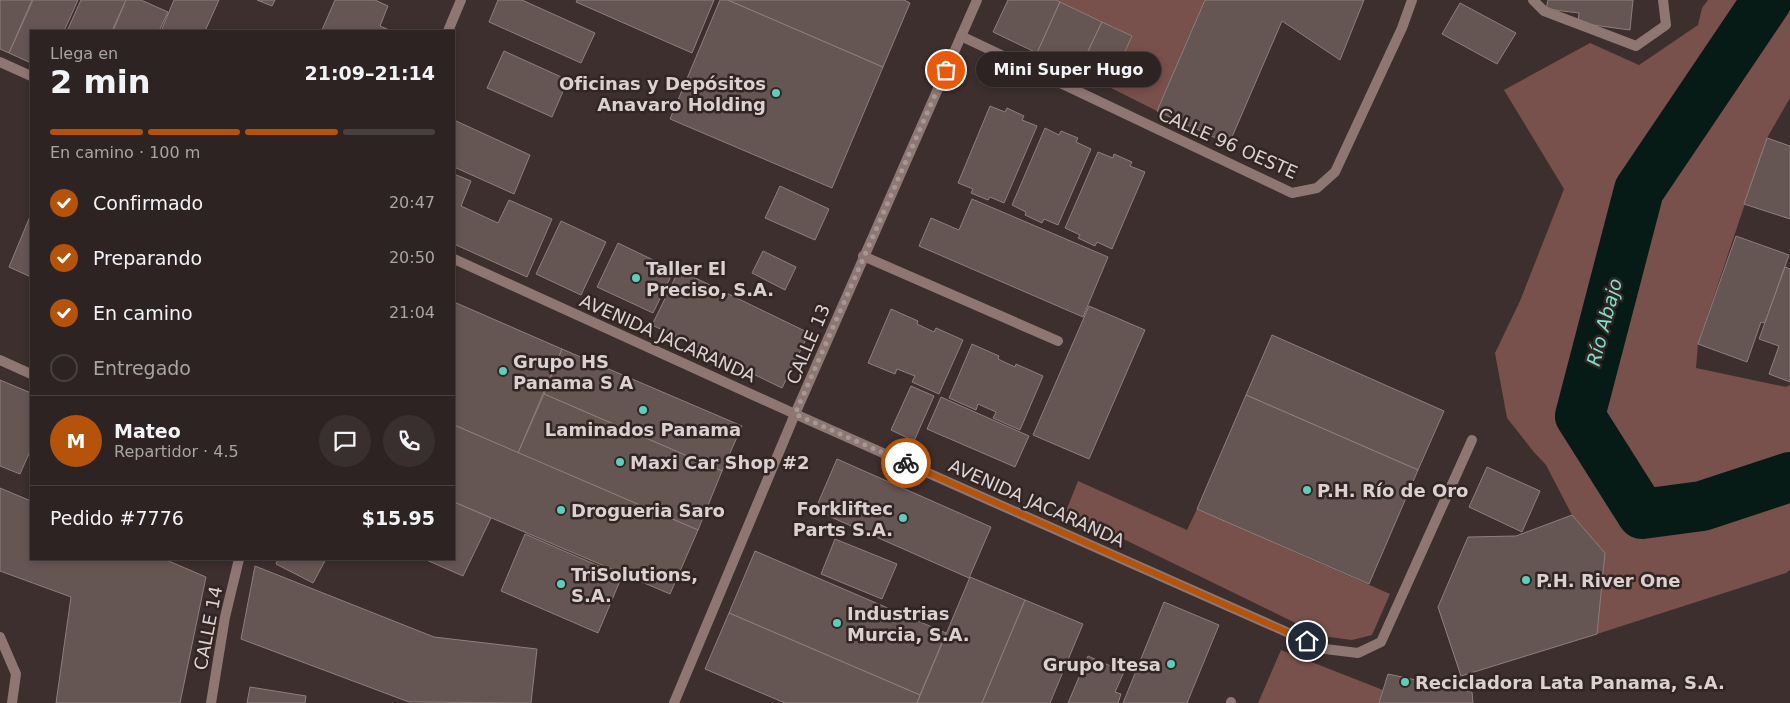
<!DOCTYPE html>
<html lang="es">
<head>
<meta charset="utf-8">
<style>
	body { margin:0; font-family:"DejaVu Sans",sans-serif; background:#392f2f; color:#f1f3f6; height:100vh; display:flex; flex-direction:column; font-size:19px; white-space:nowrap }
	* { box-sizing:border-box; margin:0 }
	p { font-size:16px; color:#a7a4a5 }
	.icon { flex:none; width:28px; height:28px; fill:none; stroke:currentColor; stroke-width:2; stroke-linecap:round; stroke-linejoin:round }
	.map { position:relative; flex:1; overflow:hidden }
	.panel { position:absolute; left:30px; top:30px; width:425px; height:530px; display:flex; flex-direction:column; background:#2d2322; border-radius:0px; box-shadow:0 2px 8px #0003,0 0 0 1px #484040 }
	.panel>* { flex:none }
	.pin { position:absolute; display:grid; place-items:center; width:42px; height:42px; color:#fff; margin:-21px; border:2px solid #fff; border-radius:50%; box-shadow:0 1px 5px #0007 }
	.courier { position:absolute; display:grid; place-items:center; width:50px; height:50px; margin:-25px; border:4px solid #b45309; border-radius:50%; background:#fff; color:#222; box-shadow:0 1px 6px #0007 }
	.bubble { position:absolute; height:35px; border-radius:18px; background:#2d2322; box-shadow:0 2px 8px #0003,0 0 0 1px #484040; font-size:16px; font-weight:700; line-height:35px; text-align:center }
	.overview em { font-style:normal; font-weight:700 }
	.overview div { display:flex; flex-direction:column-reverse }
	.overview { display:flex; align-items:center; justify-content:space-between; height:85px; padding:0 20px }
	h1 { font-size:32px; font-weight:700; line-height:38px }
	.bar { display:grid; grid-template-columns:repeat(4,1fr); gap:8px 5px; align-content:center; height:60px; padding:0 20px }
	.bar i { height:6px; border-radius:4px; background:#484040 }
	.bar .current { background:#b45309 }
	.bar p { grid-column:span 4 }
	.line { display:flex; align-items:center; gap:12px; padding:0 20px; border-top:1px solid #484040 }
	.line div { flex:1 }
	.round { display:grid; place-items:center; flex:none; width:52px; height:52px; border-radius:26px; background:#392f2f }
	ol { padding:0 20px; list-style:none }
	li { display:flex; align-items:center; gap:15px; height:55px }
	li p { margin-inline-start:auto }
	li .icon { padding:5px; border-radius:50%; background:#b45309; color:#fff; stroke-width:4 }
	li:last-child { color:#a7a4a5 }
	li i { width:28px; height:28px; border:2px solid #484040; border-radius:50% }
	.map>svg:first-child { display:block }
	.green { fill:#78504c }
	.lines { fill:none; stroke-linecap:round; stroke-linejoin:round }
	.river { stroke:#061a16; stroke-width:50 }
	.building { fill:#655654; stroke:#8e7e7c }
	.lane { stroke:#8e7673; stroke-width:10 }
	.street { stroke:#8e7673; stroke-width:10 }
	.done { stroke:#a39897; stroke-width:5; stroke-dasharray:0 9 }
	.route { stroke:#b45309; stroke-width:6 }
	.poi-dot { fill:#5dceb9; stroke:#322523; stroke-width:2 }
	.labels { text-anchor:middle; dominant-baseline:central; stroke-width:5; stroke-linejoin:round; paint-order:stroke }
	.poi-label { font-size:18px; font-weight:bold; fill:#dad1d0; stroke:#322523; text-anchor:start }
	.street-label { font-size:18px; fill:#dad1d0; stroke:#322523 }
	.water-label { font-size:19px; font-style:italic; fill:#7de0cd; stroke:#322523 }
</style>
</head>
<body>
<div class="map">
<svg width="1790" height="703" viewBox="0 0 1790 703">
	<rect width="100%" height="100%" fill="#3c2f2d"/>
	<g class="green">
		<path d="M1056,0H1205L1157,111L1109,87L1132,36Z"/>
		<path d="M1708,0H1790V98L1767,138L1698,344L1696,368L1786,387L1790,385V570L1786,573L1597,634L1605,553L1572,515L1546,465L1533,451L1507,418L1495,353L1520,301L1564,189L1504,90L1590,43L1639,65L1698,25L1702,8Z"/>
		<path d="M1078,481L1187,530L1197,509L1390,594L1372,635L1352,640L1322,636L1066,511Z"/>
		<path d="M1281,650L1383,690L1379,703H1258Z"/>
	</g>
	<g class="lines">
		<path class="river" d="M1767,0L1639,190L1580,416L1642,514L1702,506L1790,477"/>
	</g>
	<g class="building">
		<path d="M0,0H32L9,53L0,49Z"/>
		<path d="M33,0H78L64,31H31V63L9,53Z"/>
		<path d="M81,0H126L112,31H67Z"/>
		<path d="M126,0H141L168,12L159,31H113Z"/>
		<path d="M174,0H219L205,31H161Z"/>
		<path d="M257,0H275L272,6Z"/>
		<path d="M335,0H375L388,6L380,26L387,29L386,31L322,30Z"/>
		<path d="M498,0H522L595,33L581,63L489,22Z"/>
		<path d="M577,0H714L692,53L576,2Z"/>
		<path d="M720,0H728L883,67L832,188L670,119Z"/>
		<path d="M728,0H904L910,3L883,67Z"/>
		<path d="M1008,0H1056L1060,2L1037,53L993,32Z"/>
		<path d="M1205,0H1364L1340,60L1282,21L1229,144L1157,111Z"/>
		<path d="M1548,0H1633L1630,30L1578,23L1579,13L1546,9Z"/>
		<path d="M1060,2L1102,22L1078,72L1037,53Z"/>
		<path d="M1460,3L1516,33L1497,64L1442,34Z"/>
		<path d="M1102,22L1132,36L1109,87L1078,72Z"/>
		<path d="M504,51L568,80L552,117L487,88Z"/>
		<path d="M990,106L1005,112L1007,108L1024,116L1022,120L1037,126L1004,203L990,197L988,200L971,193L973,189L958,183Z"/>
		<path d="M454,120L530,155L514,194L454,167Z"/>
		<path d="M1045,128L1059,135L1061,131L1078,138L1076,142L1091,149L1058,225L1044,219L1042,223L1025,215L1026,212L1012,205Z"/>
		<path d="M1767,138L1790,146V219L1744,204Z"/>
		<path d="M1098,152L1113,158L1114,154L1132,162L1130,166L1145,172L1112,249L1097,242L1095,246L1078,238L1080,235L1065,228Z"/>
		<path d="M454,174L471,181L461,206L498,223L509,200L552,219L527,277L454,244Z"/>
		<path d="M780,186L829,209L815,240L765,218Z"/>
		<path d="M972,199L1108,257L1083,317L919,246L931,218L959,230Z"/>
		<path d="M31,214V277L9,267Z"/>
		<path d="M561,221L606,242L581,295L536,274Z"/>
		<path d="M1736,236L1789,255L1765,323L1761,322L1747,362L1698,344Z"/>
		<path d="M618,243L674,270L653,313L597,287Z"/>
		<path d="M763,251L796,267L785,290L752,273Z"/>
		<path d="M1785,267L1790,269V382L1769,374L1779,346L1759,339Z"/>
		<path d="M679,270L809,333L782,388L652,325Z"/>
		<path d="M454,302L562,349L518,453L454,425Z"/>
		<path d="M1089,306L1145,330L1089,459L1033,435Z"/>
		<path d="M891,309L918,321L917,324L934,332L936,328L963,340L939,394L912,382L915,376L897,369L895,374L868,363Z"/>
		<path d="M1272,335L1444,411L1418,470L1246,395Z"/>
		<path d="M972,344L999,356L998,359L1015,367L1016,364L1043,376L1020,430L993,418L996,412L978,404L976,410L949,398Z"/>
		<path d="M562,349L742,426L722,471L544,394Z"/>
		<path d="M0,380L31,393V449L20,474L0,466Z"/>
		<path d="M911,386L934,396L914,441L891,430Z"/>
		<path d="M544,394L722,471L698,530L518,453Z"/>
		<path d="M1246,395L1418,470L1369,584L1197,509Z"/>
		<path d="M941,397L1029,436L1015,467L927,429Z"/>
		<path d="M454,425L698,530L670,594L454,502Z"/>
		<path d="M837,459L991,527L969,578L815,510Z"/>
		<path d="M1487,467L1540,491L1522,532L1469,507Z"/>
		<path d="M0,488L31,501V559H164L206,577L180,703H56L71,597L0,571Z"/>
		<path d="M454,502L491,518L463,576L424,559H454Z"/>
		<path d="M1572,515L1605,553L1597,634L1461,676L1438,607L1468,537L1516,536Z"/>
		<path d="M525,534L622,576L598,633L501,591Z"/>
		<path d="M835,539L897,564L882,599L821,574Z"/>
		<path d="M755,551L946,633L920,695L729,613Z"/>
		<path d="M278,559H326L313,583L276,564Z"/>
		<path d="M255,566L434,637L537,649L531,703L409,702L241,639Z"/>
		<path d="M970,577L1025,600L982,703H917Z"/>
		<path d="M1025,600L1083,624L1050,703H982Z"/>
		<path d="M1164,602L1219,625L1187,703H1123Z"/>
		<path d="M729,613L920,695L917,703H785L705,669Z"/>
		<path d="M1088,656L1124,672L1115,692L1121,694L1118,703H1068Z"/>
		<path d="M1388,674L1472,692L1473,703H1379Z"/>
		<path d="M250,687L306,696L305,703H247Z"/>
	</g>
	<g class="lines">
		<g class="lane">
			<path d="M1533,0L1544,11L1636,46L1666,25L1663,0"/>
			<path d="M863,256L1058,341"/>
			<path d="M0,360L31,374"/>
			<path d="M0,637L16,674L12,703"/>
			<path d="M1231,703V702"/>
		</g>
		<g class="street">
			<path d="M448,31L461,0"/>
			<path d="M961,36L1292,193L1317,188L1335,172L1402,28L1412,0"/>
			<path d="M0,62L31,76"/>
			<path d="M454,259L795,414L1325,649L1358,653L1381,642L1472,440"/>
			<path d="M211,703L225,617L239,559"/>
			<path d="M674,703L795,414L977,0"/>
		</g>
	</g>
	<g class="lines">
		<path class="done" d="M906,463L795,414L946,70"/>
		<path class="route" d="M906,463L1307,641"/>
	</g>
	<g class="poi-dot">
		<circle cx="776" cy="93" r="5"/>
		<circle cx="636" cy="278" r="5"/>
		<circle cx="503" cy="371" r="5"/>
		<circle cx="643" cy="410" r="5"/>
		<circle cx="620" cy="462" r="5"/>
		<circle cx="1307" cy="490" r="5"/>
		<circle cx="561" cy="510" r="5"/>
		<circle cx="903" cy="518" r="5"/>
		<circle cx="1526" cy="580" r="5"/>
		<circle cx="561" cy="584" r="5"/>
		<circle cx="837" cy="623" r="5"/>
		<circle cx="1171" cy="664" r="5"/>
		<circle cx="1405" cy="682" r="5"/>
	</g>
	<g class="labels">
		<g class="poi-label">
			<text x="766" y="83" text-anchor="end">Oficinas y Depósitos<tspan x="766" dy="21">Anavaro Holding</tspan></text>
			<text x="646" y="268">Taller El<tspan x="646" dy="21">Preciso, S.A.</tspan></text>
			<text x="513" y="361">Grupo HS<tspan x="513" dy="21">Panama S A</tspan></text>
			<text x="643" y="429" text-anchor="middle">Laminados Panama</text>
			<text x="630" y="462">Maxi Car Shop #2</text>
			<text x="1317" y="490">P.H. Río de Oro</text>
			<text x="893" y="508" text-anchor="end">Forkliftec<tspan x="893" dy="21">Parts S.A.</tspan></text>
			<text x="571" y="510">Drogueria Saro</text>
			<text x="571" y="574">TriSolutions,<tspan x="571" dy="21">S.A.</tspan></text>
			<text x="1536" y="580">P.H. River One</text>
			<text x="847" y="613">Industrias<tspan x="847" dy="21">Murcia, S.A.</tspan></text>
			<text x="1161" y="664" text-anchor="end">Grupo Itesa</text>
			<text x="1415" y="682">Recicladora Lata Panama, S.A.</text>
		</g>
		<g class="street-label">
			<text transform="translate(1228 143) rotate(24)">CALLE 96 OESTE</text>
			<text transform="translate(668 338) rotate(24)">AVENIDA JACARANDA</text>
			<text transform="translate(808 344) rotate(-67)">CALLE 13</text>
			<text transform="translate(1037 503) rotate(24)">AVENIDA JACARANDA</text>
			<text transform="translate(208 628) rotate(-79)">CALLE 14</text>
		</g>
		<g class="water-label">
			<text transform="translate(1604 322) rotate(-75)">Río Abajo</text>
		</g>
	</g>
</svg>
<div class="pin" style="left:946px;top:70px;background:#ea580c"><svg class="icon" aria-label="bag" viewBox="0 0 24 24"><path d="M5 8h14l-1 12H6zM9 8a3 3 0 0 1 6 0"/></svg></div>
<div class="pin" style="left:1307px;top:641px;background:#1f2937"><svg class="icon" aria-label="home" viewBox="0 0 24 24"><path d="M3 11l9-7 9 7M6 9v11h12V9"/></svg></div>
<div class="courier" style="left:906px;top:463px"><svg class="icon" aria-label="bike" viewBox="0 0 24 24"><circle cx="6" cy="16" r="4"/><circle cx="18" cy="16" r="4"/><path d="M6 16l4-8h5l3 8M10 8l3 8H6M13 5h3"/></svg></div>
<div class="bubble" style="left:976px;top:52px;width:185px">Mini Super Hugo</div>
<section class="panel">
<div class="overview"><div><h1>2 min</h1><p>Llega en</p></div><em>21:09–21:14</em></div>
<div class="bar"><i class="current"></i><i class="current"></i><i class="current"></i><i></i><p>En camino · 100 m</p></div>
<ol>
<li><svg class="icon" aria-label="check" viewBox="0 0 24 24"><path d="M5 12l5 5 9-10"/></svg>Confirmado<p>20:47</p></li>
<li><svg class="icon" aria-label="check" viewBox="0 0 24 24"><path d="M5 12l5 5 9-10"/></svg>Preparando<p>20:50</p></li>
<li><svg class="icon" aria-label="check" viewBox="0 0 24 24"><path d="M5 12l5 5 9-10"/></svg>En camino<p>21:04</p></li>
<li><i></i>Entregado</li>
</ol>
<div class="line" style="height:90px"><b class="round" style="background:#b45309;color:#fff">M</b><div><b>Mateo</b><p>Repartidor · 4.5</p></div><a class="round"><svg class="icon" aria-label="chat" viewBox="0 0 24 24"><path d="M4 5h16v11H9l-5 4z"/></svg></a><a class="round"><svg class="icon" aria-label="phone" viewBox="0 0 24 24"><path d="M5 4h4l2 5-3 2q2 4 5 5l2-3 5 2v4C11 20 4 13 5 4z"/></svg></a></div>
<div class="line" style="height:65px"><div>Pedido #7776</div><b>$15.95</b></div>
</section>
</div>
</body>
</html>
